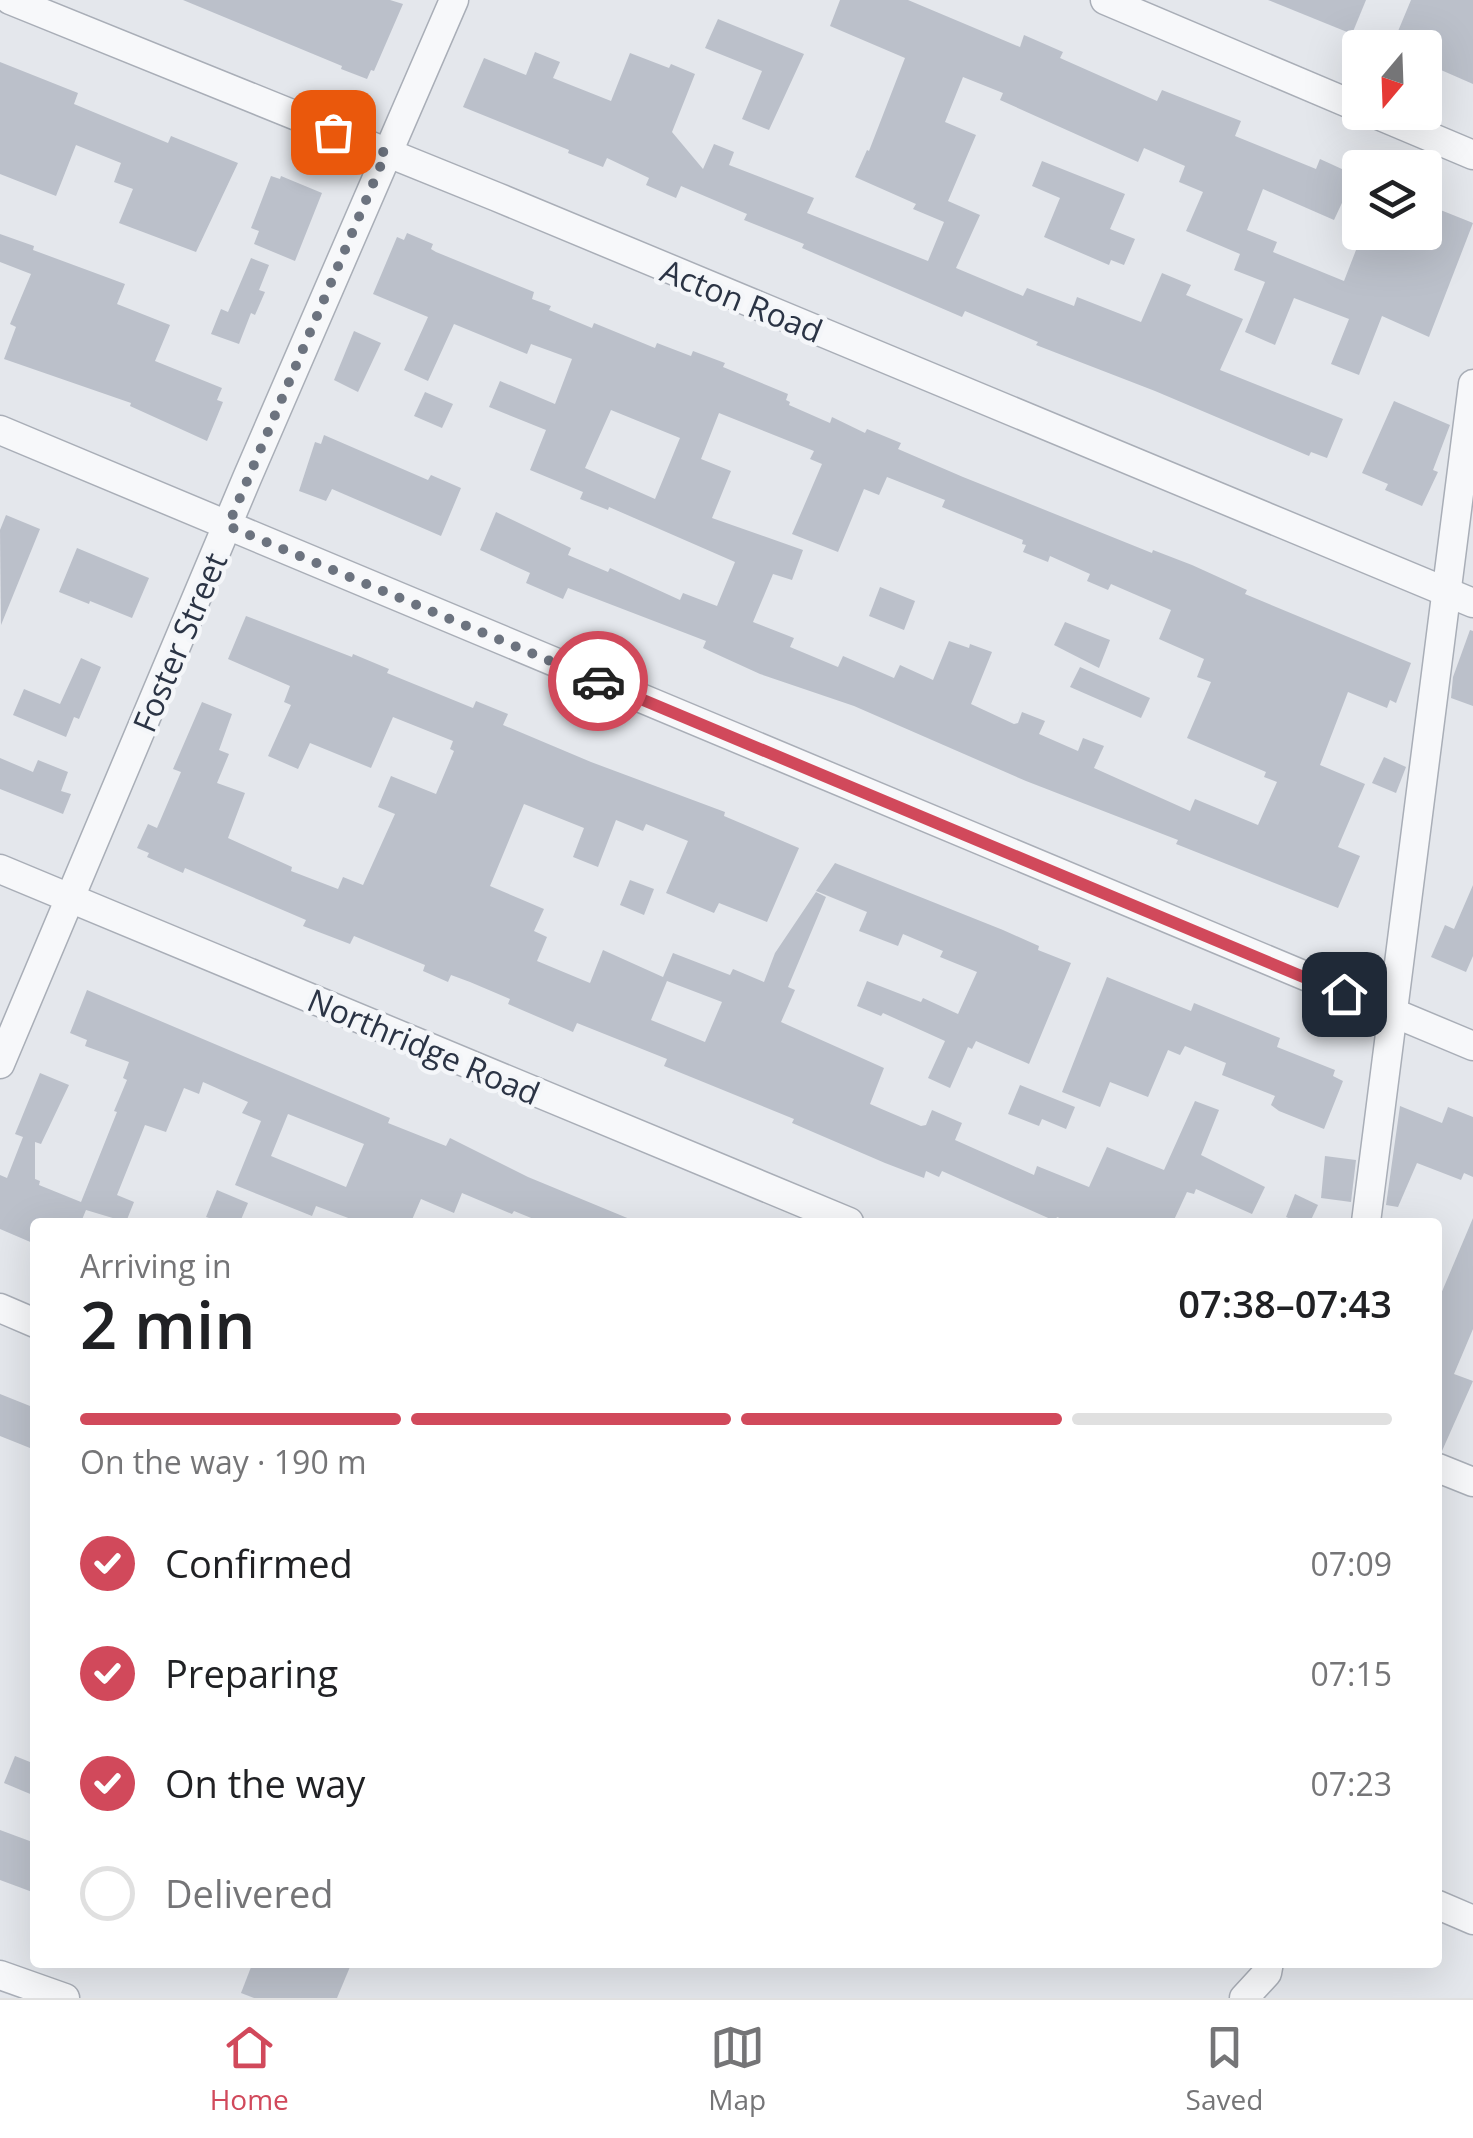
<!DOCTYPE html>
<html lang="en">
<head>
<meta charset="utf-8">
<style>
	body { margin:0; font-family:"Open Sans",sans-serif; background:#f2f2f2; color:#202124; height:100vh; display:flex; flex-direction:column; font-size:38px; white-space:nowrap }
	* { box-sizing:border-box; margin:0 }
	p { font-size:32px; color:#757577 }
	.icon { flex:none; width:55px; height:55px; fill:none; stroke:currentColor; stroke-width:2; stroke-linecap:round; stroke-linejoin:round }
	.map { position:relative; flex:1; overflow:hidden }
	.panel { position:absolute; left:30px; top:1218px; width:1412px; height:750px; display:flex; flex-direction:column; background:#fff; border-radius:10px; box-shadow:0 10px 40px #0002 }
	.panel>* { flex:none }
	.needle { width:65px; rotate:199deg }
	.fabs { position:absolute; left:1342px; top:30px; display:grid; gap:20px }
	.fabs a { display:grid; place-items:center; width:100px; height:100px; border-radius:10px; background:#fff; box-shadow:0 10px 40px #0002; font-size:50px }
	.pin { position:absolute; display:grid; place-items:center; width:85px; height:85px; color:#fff; margin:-42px; border-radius:20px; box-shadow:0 5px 15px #0006 }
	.courier { position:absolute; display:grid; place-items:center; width:100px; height:100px; margin:-50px; border:8px solid #d1495b; border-radius:50%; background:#fff; color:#222; box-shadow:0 2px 12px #0007 }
	.overview em { font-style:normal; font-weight:600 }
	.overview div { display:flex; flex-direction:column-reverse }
	.overview { display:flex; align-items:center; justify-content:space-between; height:170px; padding:0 50px }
	h1 { font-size:65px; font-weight:600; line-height:75px }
	.bar { display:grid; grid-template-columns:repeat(4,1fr); gap:15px 10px; align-content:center; height:120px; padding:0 50px }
	.bar i { height:12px; border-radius:8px; background:#e0e0e0 }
	.bar .on { background:#d1495b }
	.bar p { grid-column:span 4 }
	ol { padding:0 50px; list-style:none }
	li { display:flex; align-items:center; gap:30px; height:110px }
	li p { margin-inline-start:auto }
	li .icon { padding:10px; border-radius:50%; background:#d1495b; color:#fff; stroke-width:4 }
	li:last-child { color:#757577 }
	li i { width:55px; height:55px; border:5px solid #e0e0e0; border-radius:50% }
	.tab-bar { display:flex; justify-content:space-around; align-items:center; height:140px; border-top:2px solid #e0e0e0; background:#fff; font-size:28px; color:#757577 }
	.tab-bar a { display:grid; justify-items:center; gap:5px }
	.tab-bar .on { color:#d1495b }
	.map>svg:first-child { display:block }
	.building { fill:#bbc0ca; fill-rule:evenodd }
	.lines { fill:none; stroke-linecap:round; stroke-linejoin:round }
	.minor-casing { stroke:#a9aeb7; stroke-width:31 }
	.minor { stroke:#f7f8fa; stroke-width:28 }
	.done { stroke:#6c737f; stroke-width:10; stroke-dasharray:0 18 }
	.route { stroke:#d1495b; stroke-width:12 }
	.labels { text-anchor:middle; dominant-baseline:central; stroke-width:9; stroke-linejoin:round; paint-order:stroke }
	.street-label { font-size:32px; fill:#2b3445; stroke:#f4f6f9 }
</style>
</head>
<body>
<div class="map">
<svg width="1473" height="1998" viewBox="0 0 1473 1998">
	<rect width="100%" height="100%" fill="#e4e7ec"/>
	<g class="building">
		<path d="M183,0H390L403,4L374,71L371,70L367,79L341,69L342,66Z"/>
		<path d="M840,0H908L1020,47L1024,35L1063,52L1060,58L1157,101L1162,90L1241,121L1235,136L1316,169L1320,159L1355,175L1334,220L1263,189L1247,230L1277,242L1273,252L1344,281L1363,232H1428L1438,209L1473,223L1429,337L1382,316L1359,375L1331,364L1349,319L1294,298L1275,345L1245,332L1265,282L1234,270L1240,254L1186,231L1203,192L1179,182L1185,166L1144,148L1138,162L1000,100L1003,93L963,77L945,122L976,135L948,201L980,215L956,268L1023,296L1027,288L1074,306L1077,297L1141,322L1162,273L1191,285L1186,295L1243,319L1220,370L1343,419L1327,458L1311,452L1309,456L1155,391L1036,345L1038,342L965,311L962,317L802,248L804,244L744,220L747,214L681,186L676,198L646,185L649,178L607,158L603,167L568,153L569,150L463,107L484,58L526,75L535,52L560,62L553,78L611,101L630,53L669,68L671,64L695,74L672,132L703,169L714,144L734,152L729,165L814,198L807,213L928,261L944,222L913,209L916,204L855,177L867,150L869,151L905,58L830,26Z"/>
		<path d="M1268,0H1366L1352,34Z"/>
		<path d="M1411,0H1473V84L1425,63V48H1391Z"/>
		<path d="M718,19L804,54L769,130L742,119L762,71L705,48Z"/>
		<path d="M0,62L78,93L74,104L168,143L171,136L238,163L196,252L119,223L133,189L114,182L121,163L76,145L56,196L0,174Z"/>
		<path d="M1042,161L1125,194L1110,229L1135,239L1124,265L1111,260L1109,265L1044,237L1060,198L1032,186Z"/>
		<path d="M271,176L280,179L281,176L322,193L295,261L254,244L259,231L251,228Z"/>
		<path d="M407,233L433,244L431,249L436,252L534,292L532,299L551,306L549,310L592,328L594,323L655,348L657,343L691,356L693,351L725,363L723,367L788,394L786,400L790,402L789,405L830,423L832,417L865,433L867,429L901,443L898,449L963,477L1152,553L1153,550L1192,565L1247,590L1245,594L1411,663L1396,703L1390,700L1387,708L1348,692L1320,765L1365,784L1338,847L1360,856L1338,908L1176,844L1178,840L1026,781L854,706L760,674L703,648L706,641L568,588L563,599L526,583L530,573L480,550L496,512L571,548L568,555L608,572L610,568L680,600L683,593L717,606L735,562L609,507L608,510L580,499L583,492L530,470L546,430L489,407L500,381L555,404L572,359L531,344L527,354L454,324L428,381L404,370L428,317L373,294L397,237L404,240ZM611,410L680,438L655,499L585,468ZM719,413L814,451L810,459L822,464L792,534L838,552L864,489L879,495L887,477L945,500L942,507L1023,540L1022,544L1026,545L1023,552L1048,562L1050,556L1090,574L1087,581L1108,590L1111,584L1171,610L1159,639L1204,659L1197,677L1211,682L1187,738L1266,772L1264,777L1277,782L1258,825L1195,799L1190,811L1094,768L1104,746L1083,738L1078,751L1039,734L1045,721L1022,712L1018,723L1014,724L971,704L992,652L970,644L969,648L949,641L933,680L900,665L894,678L843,656L838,667L790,647L794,638L753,622L773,574L792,580L803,550L712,518L731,471L701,459Z"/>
		<path d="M0,234L34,246L33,250L125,284L117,304L170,325L155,361L222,388L217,400L223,402L207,441L130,406L131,403L4,359L16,327L10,324L31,274L0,262Z"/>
		<path d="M251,258L269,265L259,290L265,292L255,315L251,313L239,344L211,334L221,309L228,312Z"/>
		<path d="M354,331L381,343L358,392L334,380Z"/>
		<path d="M425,392L453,404L442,428L414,416Z"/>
		<path d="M1394,401L1450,425L1433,470L1438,472L1422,506L1385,490L1388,484L1362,473Z"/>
		<path d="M324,435L428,480L431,475L461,488L441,536L332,489L326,501L299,491L315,442L321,444Z"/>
		<path d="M6,515L40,529L1,625L0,530Z"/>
		<path d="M77,548L149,578L132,618L90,601L89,604L59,592Z"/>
		<path d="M880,587L915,601L904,630L869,616Z"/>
		<path d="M246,616L352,657L353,654L389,669L387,673L473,708L476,701L508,714L503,725L591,762L725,812L724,816L799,848L767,922L719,903L714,913L666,893L688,841L646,824L643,831L616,820L598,867L573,857L584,828L524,804L490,886L544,909L534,931L547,937L537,961L590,983L603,950L663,977L673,953L730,975L733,969L764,982L775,953L816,892L826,897L788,987L795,990L781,1022L884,1068L870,1104L921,1126L926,1125L932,1110L962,1123L955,1140L1034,1175L1037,1166L1089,1187L1107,1147L1164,1170L1195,1101L1219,1110L1201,1155L1265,1187L1252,1214L1196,1189L1194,1194L1187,1192L1173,1222H1070L1057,1217L1055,1221L942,1171L939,1177L926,1171L924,1178L885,1163L792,1123L794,1119L664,1066L667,1059L577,1023L573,1032L508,1004L510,999L470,982L451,975L448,982L423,971L425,965L354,936L350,944L303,926L306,920L185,868L183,873L147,857L149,853L137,848L148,824L157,828L181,772L173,769L202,702L232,714L219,750L229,754L217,783L245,793L228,838L292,867L291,871L338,889L343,877L363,885L395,814L378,807L391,776L436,794L454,751L450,749L453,741L393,717L371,768L310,743L298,769L268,756L291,705L284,702L290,686L228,659ZM667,981L722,1002L705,1042L651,1020Z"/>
		<path d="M1065,622L1110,640L1099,668L1054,645Z"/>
		<path d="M1470,630L1473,631V706L1451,698L1453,677Z"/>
		<path d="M81,658L101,667L79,719L74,717L66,737L13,715L24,689L60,704Z"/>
		<path d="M1080,667L1150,698L1141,718L1070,687Z"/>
		<path d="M1384,757L1406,767L1396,793L1372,783Z"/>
		<path d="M0,758L33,772L38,760L68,772L61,791L71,794L63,814L0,789Z"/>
		<path d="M835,863L1003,930L1039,946L1038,950L1071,963L1029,1064L976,1041L972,1049L968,1047L950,1088L928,1078L945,1041L883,1013L881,1016L857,1006L867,981L921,1002L923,998L958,1014L977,972L940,957L943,951L903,934L898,946L859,931L867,912L816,891Z"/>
		<path d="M630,880L654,889L644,915L620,905Z"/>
		<path d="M1473,885V956L1466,972L1431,957L1445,925L1454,929Z"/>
		<path d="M1107,977L1191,1011L1194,1003L1280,1038L1277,1047L1335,1070L1333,1076L1343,1081L1324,1129L1279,1111L1271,1105L1275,1096L1222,1075L1226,1063L1185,1046L1180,1055L1168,1050L1148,1097L1110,1082L1100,1107L1062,1092Z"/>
		<path d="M87,990L390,1118L388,1123L446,1146L450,1138L528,1177L637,1222H541L514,1211L512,1214L462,1193L454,1213L421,1199L411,1222H359L316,1206L312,1216L235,1185L261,1121L242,1113L248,1102L203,1082L199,1094L184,1088L166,1132L145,1125L117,1195L134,1202L126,1222L86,1210L81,1222H35V1244L0,1229V1175L7,1178L23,1137L15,1134L40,1073L69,1085L41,1144L35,1142V1179L40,1181L39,1185L81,1202L117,1112L114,1111L127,1080L123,1078L129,1062L85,1046L87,1040L70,1033ZM288,1114L364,1144L346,1187L271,1156Z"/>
		<path d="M1020,1085L1075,1107L1066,1129L1042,1119L1039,1126L1008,1114Z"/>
		<path d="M1400,1106L1442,1123L1448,1107L1473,1117V1177L1464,1173L1461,1180L1417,1163L1398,1207L1386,1205Z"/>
		<path d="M1325,1156L1356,1160L1351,1202L1321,1198Z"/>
		<path d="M217,1190L248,1203L240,1222H221L206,1217Z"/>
		<path d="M1295,1194L1318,1205L1310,1222H1298L1286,1217Z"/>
		<path d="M1473,1218V1329L1454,1374L1473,1381L1442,1451H1438V1301Z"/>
		<path d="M0,1394L35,1408V1450L0,1436Z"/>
		<path d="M15,1756L35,1764V1796L4,1783Z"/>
		<path d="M0,1830L35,1843V1893L0,1880Z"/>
		<path d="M253,1962H352L337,1998H254L241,1993Z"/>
	</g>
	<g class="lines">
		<g class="minor-casing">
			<g id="minor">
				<path d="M10,0L497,197L1473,603"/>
				<path d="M1105,0L1360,108"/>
				<path d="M1371,112L1473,155"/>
				<path d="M0,430L1473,1046"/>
				<path d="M0,869L849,1222"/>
				<path d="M0,1064L247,478L454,0"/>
				<path d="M1366,1222L1473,384"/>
				<path d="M0,1308L35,1323"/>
				<path d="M1438,1468L1473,1482"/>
				<path d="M1438,1905L1473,1920"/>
				<path d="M0,1975L65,1998"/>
				<path d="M1244,1998L1267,1973L1269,1962"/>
			</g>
		</g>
		<use href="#minor" class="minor"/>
	</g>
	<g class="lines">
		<path class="done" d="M333,132L386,153L228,526L598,681"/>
		<path class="route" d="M598,681L1344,994"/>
	</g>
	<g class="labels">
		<g class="street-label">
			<text transform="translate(742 300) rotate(22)">Acton Road</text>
			<text transform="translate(179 642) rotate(-67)">Foster Street</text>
			<text transform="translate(424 1046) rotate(23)">Northridge Road</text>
		</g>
	</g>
</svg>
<div class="fabs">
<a><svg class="needle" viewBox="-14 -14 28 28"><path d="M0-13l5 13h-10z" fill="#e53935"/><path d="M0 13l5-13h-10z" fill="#757577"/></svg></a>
<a><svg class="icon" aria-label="layers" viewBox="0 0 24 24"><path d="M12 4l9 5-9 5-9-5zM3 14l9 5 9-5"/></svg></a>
</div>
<div class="pin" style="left:333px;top:132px;background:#ea580c"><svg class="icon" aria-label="bag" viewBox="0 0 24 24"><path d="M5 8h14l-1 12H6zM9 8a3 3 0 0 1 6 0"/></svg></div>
<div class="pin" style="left:1344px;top:994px;background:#1f2937"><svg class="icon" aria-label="home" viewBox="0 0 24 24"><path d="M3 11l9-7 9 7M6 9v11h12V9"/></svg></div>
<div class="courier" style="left:598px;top:681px"><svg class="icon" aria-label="car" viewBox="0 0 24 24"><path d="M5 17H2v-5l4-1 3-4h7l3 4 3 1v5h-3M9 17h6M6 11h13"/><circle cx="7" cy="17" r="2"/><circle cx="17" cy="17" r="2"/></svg></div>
<section class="panel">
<div class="overview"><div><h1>2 min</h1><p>Arriving in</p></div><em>07:38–07:43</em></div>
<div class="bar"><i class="on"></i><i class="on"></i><i class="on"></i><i></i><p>On the way · 190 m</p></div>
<ol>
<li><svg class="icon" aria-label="check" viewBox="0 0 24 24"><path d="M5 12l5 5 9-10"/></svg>Confirmed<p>07:09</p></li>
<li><svg class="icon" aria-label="check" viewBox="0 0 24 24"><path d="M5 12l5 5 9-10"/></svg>Preparing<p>07:15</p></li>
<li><svg class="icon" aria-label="check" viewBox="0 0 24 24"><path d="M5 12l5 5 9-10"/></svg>On the way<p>07:23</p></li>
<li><i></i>Delivered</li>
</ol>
</section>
</div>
<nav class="tab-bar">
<a class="on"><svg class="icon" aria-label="home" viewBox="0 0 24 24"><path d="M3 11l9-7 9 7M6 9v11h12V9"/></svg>Home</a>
<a><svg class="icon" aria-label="map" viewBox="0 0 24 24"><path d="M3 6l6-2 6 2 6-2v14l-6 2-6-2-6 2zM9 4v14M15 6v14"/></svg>Map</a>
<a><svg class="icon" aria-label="saved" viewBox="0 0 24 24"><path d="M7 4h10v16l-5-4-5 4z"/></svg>Saved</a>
</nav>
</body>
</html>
